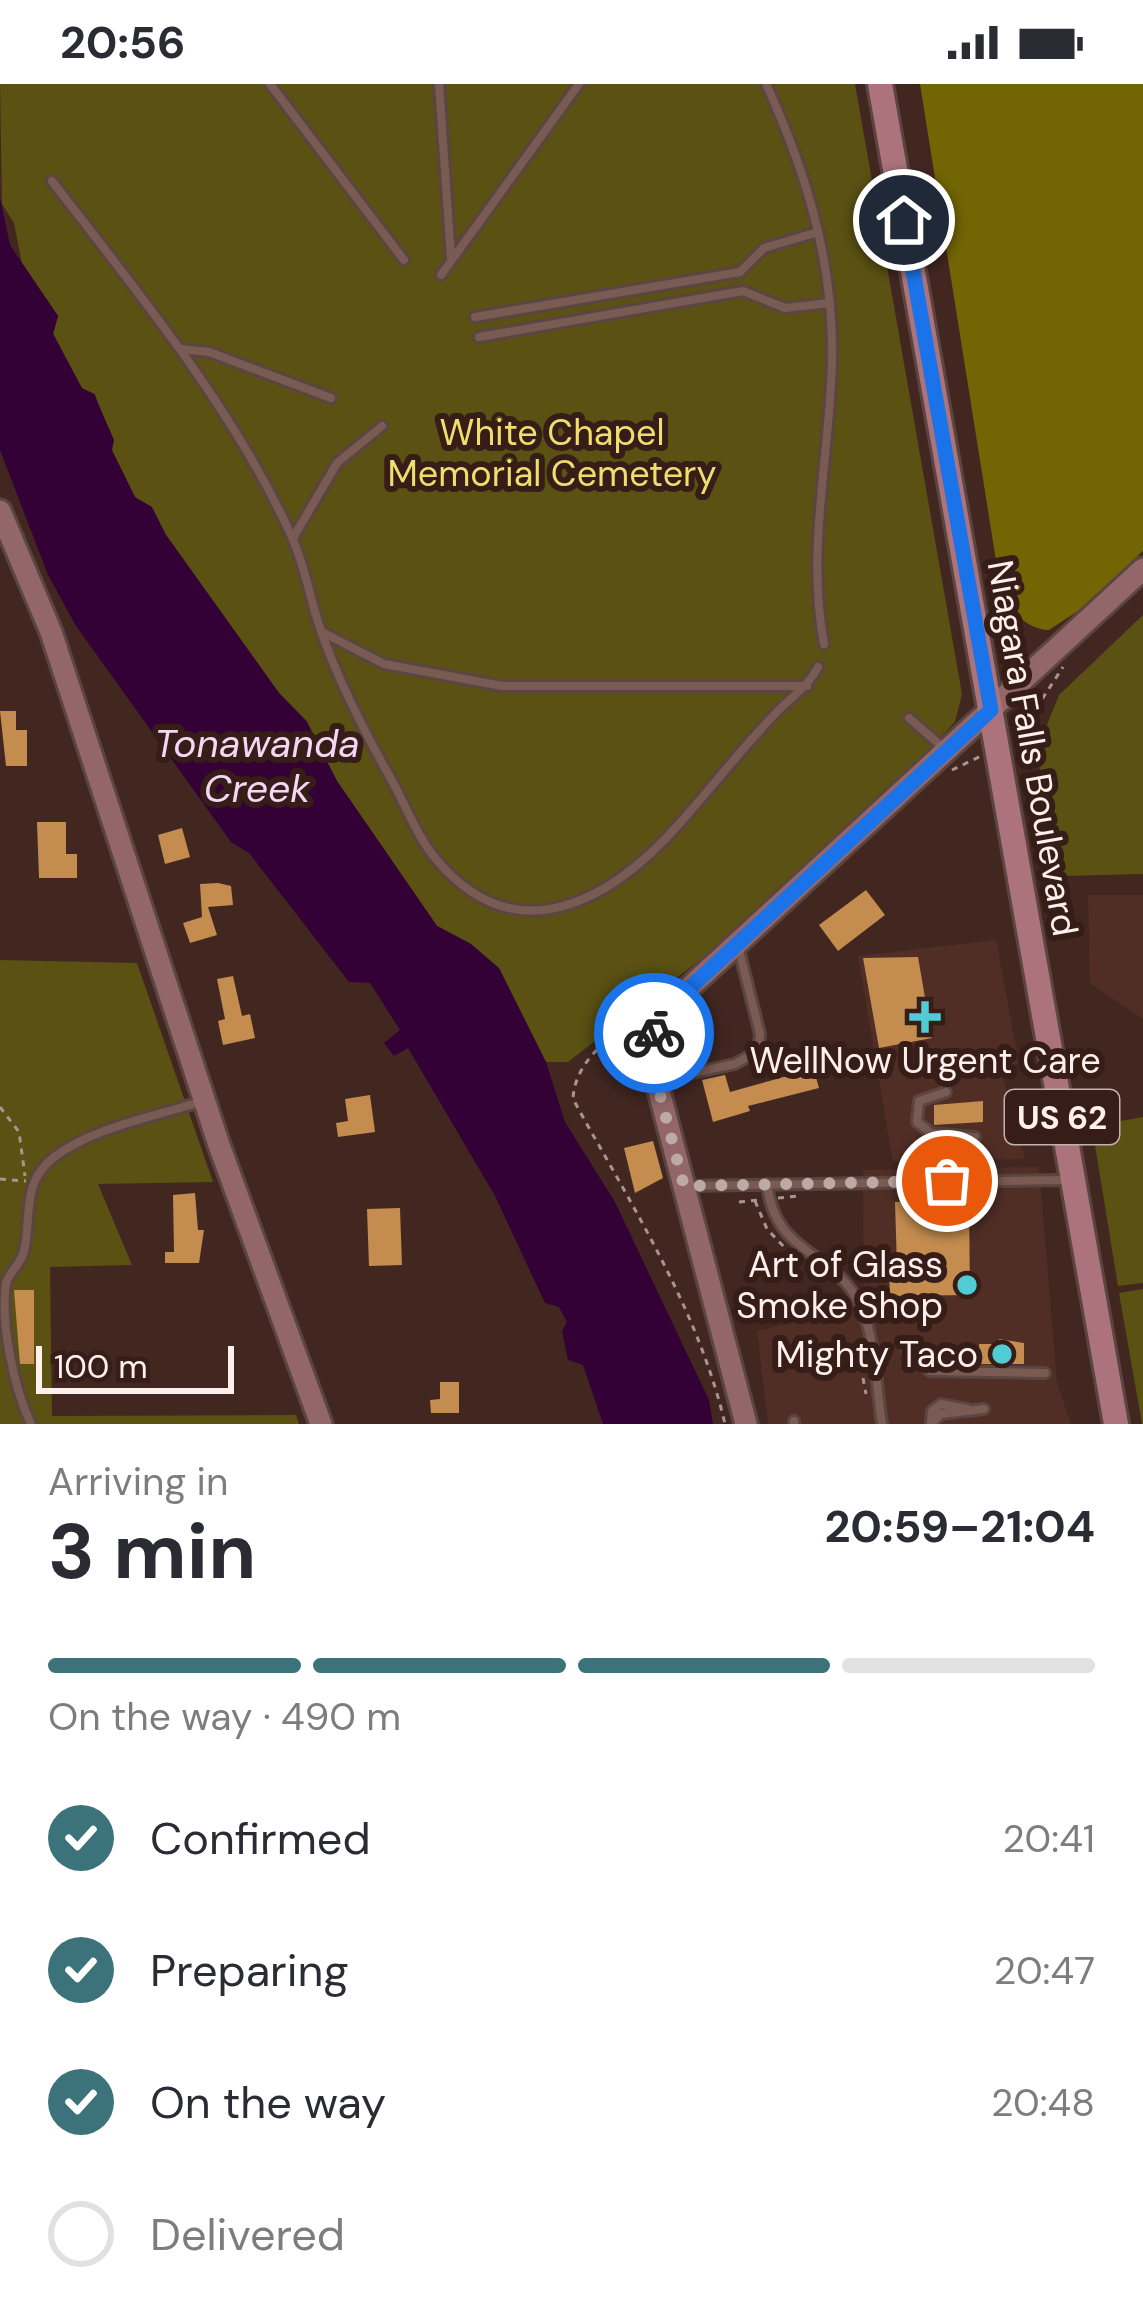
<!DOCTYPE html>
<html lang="en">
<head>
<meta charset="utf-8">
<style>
	body { margin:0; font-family:"DM Sans",sans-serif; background:#f7f7f7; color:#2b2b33; height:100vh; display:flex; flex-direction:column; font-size:45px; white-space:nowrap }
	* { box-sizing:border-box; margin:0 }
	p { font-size:39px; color:#7c7c81 }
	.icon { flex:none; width:66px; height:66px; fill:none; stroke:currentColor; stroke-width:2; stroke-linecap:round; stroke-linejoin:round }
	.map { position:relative; height:1340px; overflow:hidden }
	.drawer { display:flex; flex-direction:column; background:#fff; flex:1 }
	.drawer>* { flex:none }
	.scale { position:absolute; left:36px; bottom:30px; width:198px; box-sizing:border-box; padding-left:12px; border:6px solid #fff0ed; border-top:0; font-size:33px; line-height:42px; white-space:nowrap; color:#fff0ed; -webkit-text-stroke:9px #371d18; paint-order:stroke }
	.pin { position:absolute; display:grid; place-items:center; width:102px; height:102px; color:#fff; margin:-51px; border:6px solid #fff; border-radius:50%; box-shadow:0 3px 12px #0007 }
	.courier { position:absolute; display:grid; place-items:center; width:120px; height:120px; margin:-60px; border:9px solid #1a73e8; border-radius:50%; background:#fff; color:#222; box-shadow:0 3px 15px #0007 }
	.head em { font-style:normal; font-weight:700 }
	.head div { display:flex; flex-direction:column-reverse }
	.head { display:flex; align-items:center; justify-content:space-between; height:204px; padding:0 48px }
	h1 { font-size:78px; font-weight:700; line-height:90px }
	.bar { display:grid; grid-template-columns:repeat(4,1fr); gap:18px 12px; align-content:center; height:144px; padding:0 48px }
	.bar i { height:15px; border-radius:9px; background:#e1e1e2 }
	.bar .current { background:#3c737b }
	.bar p { grid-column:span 4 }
	ol { padding:0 48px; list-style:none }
	li { display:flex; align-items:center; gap:36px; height:132px }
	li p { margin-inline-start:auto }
	li .icon { padding:12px; border-radius:50%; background:#3c737b; color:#fff; stroke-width:4 }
	li:last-child { color:#7c7c81 }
	li i { width:66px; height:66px; border:6px solid #e1e1e2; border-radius:50% }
	.status { display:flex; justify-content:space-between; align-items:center; height:84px; padding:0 60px; background:#fff; direction:ltr }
	.status svg { height:33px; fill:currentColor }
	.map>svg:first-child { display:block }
	.built { fill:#502e26 }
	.green { fill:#5a5113 }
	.forest { fill:#726504 }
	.water { fill:#330135 }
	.building { fill:#c48c4f }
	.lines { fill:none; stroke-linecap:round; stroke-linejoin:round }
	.lane-casing { stroke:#5b4540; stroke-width:14 }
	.secondary-casing { stroke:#5b4540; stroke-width:27 }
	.primary-casing { stroke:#5b4540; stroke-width:30 }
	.path { stroke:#a99590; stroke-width:3; stroke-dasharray:6 6; stroke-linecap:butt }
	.lane { stroke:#7a5b54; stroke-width:8 }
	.secondary { stroke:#936769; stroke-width:21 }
	.primary { stroke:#ac737d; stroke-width:24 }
	.done { stroke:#bdaaa6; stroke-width:12; stroke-dasharray:0 21.6 }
	.route { stroke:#1a73e8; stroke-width:15 }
	.poi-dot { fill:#51ccd4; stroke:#371d18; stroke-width:4.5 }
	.labels { text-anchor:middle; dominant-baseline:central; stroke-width:12; stroke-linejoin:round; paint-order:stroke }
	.shield { fill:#371d18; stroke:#c3b1ad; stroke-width:3 }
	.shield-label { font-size:33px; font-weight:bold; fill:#fff0ed }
	.park-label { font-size:36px; fill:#efde6e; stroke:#371d18 }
	.street-label { font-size:36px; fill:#fff0ed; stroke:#371d18 }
	.poi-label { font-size:36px; fill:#fff0ed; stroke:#371d18; text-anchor:end }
	.water-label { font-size:39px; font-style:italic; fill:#f6d6f5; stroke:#371d18 }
</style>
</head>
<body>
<div class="status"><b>20:56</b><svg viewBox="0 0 49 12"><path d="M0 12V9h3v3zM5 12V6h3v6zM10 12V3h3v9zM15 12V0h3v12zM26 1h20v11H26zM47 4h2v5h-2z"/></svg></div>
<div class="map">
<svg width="1143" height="1340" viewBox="0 0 1143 1340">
	<rect width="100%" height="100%" fill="#422721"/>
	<g class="built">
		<path d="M1088,811H1143V935L1090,899Z"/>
		<path d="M996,856L1019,980L881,985L1000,983L1025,1075L893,1078L858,872Z"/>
		<path d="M1039,1083L1057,1299L1071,1340H768L757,1247L864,1221L863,1086Z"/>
	</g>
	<g class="green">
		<path d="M0,0H855L962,610L955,638L895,702L728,854L568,978H546L471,860L437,842L337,697L307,637L279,609L166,451C152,424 152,431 135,413C112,388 106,341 95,310L82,305L53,249L58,232L22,180L14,139L2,120Z"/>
		<path d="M1143,531V790L1063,792L1036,668L1059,611Z"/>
		<path d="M0,876L137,879L213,1098L98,1100L132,1181L50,1183L52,1332L296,1331L299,1340H0Z"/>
		<path d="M1143,1033V1199L1118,1202L1093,1049L1110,1039Z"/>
		<path d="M1143,1205V1340H1142L1119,1209Z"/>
	</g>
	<path class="forest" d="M920,0H1143V467L1084,523L1049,546C1025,545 1011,526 1001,508Z"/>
	<path class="water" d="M0,114L10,161L58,232L53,250L82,304L94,310L114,356L112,366L135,413L152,423L166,451L279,609L306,637L337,697L437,842L471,860L499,884L546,978L565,1038L615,1118L709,1316L713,1340H603L583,1281L568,1276L562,1247L567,1238L559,1223L545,1219L495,1112L408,964L394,972L384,959L400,946L370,899L349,898L249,769L231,758L76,542L48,491L0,366Z"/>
	<g class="building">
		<path d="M0,627H16V646H27V682H6Z"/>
		<path d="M37,738H66V770H77V794H39Z"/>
		<path d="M182,744L190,773L165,780L158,751Z"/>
		<path d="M218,799L231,802L233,821L208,823L217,851L190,859L183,839L202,833L200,800Z"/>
		<path d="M866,806L885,831L838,867L819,841Z"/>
		<path d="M918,873L932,954L879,964L863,874Z"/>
		<path d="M233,892L242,932L250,930L255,954L223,961L218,937L225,935L217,895Z"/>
		<path d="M811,975L819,1004L748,1022L750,1027L713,1038L702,996L725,991L730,1008L791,991L788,982Z"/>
		<path d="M370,1011L375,1048L338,1053L336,1039L348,1037L345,1015Z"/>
		<path d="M983,1017V1038L934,1041V1021Z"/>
		<path d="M653,1057L663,1094L635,1109L624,1064Z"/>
		<path d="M195,1109L198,1146H204L199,1179H165V1168H174L173,1111Z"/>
		<path d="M969,1117L970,1211L890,1212L889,1184H897L895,1118Z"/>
		<path d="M400,1124L402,1181L369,1182L367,1125Z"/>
		<path d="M14,1206H34V1280H20Z"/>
		<path d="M999,1255L1024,1259V1280H980L979,1260H999Z"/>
		<path d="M440,1298H459V1329H431L430,1316L440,1315Z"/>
	</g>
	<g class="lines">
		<g class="lane-casing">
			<g id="lane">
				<path d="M270,0L404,176"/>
				<path d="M439,0L451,174"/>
				<path d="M766,0C806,87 834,179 832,276C830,372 806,464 824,560"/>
				<path d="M52,97C138,209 232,322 291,451C305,481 310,516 321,547C339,599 364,647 391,695C405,720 417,752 435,774C517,873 613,815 680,739C712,703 742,664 776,629C792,612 807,604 818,583"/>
				<path d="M441,191L579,0"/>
				<path d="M475,233L740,188L764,164L818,148"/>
				<path d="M479,253L743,207L785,224L830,219"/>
				<path d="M182,265L209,268L331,314"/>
				<path d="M293,454L337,379L382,342"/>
				<path d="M322,548L384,580L502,602H807"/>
				<path d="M909,634L946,666"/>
				<path d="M659,996L735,980L758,967L760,950L738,862"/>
				<path d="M946,1008L919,1017L917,1038L931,1049L975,1053"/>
				<path d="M767,1100C775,1173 834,1165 860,1221C876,1254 876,1303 882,1340"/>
				<path d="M685,1102L1066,1096"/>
				<path d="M907,1267L930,1287L1045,1289"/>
				<path d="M794,1337V1340"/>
				<path d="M931,1338L932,1327L941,1320L967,1325"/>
				<path d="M31,1340C14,1304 0,1239 6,1199C10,1187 21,1180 24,1167C32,1133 21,1099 53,1074C91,1044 154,1033 199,1018"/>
				<path d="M931,1340L941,1330L984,1325"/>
			</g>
		</g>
		<g class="secondary-casing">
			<g id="secondary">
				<path d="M0,427L51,548L219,1061L321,1340"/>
				<path d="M746,1340L653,984L654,950L679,913L1143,485"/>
			</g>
		</g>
		<g class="primary-casing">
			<path id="primary" d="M880,0L1116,1340"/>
		</g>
		<g class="path">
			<path d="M1016,655L1063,583"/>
			<path d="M952,686L981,672"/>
			<path d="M638,942C606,950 574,982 573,1015C630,1119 698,1224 725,1340"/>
			<path d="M0,1023L19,1048L25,1092"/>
			<path d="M0,1095L26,1097"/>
			<path d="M778,1114L798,1112"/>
			<path d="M755,1117L767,1145L785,1164"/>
			<path d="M739,1118L760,1116"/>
			<path d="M857,1258L861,1279"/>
			<path d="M863,1294L866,1310"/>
		</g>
		<use href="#lane" class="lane"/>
		<use href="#secondary" class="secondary"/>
		<use href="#primary" class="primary"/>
	</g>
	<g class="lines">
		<path class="done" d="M654,949L653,984L684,1102L947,1097"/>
		<path class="route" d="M654,949L680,913L991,626L904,136"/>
	</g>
	<g class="poi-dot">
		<path d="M919 915h12v12h12v12h-12v12h-12v-12h-12v-12h12z"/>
		<circle cx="967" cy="1201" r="12"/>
		<circle cx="1002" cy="1270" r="12"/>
	</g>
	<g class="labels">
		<rect class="shield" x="1005" y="1006" width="114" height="54" rx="9"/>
		<g class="shield-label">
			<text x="1062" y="1033">US 62</text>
		</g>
		<g class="park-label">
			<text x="552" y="348">White Chapel<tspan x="552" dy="41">Memorial Cemetery</tspan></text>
		</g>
		<g class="street-label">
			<text transform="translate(1033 664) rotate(80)">Niagara Falls Boulevard</text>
		</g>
		<g class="poi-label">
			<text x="925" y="976" text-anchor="middle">WellNow Urgent Care</text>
			<text x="943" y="1180">Art of Glass<tspan x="943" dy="41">Smoke Shop</tspan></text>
			<text x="978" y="1270">Mighty Taco</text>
		</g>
		<g class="water-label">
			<text x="257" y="659">Tonawanda<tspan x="257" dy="45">Creek</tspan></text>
		</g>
	</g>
</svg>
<div class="scale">100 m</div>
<div class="pin" style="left:947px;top:1097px;background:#ea580c"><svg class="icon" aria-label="bag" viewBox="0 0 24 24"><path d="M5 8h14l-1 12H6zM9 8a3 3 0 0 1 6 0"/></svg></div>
<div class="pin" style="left:904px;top:136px;background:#1f2937"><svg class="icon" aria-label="home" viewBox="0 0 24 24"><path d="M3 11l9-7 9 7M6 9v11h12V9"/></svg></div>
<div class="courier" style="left:654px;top:949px"><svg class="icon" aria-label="bike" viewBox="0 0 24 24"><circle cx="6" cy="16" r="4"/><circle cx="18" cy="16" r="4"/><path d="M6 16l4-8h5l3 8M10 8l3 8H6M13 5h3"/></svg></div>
</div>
<section class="drawer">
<div class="head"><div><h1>3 min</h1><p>Arriving in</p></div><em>20:59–21:04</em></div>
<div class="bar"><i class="current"></i><i class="current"></i><i class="current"></i><i></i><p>On the way · 490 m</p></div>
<ol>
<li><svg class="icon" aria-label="check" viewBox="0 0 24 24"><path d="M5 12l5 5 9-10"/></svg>Confirmed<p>20:41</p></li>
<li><svg class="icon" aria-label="check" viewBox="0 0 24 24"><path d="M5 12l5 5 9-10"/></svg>Preparing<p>20:47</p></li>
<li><svg class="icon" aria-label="check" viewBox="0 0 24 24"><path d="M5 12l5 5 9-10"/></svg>On the way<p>20:48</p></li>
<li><i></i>Delivered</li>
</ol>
</section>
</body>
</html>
